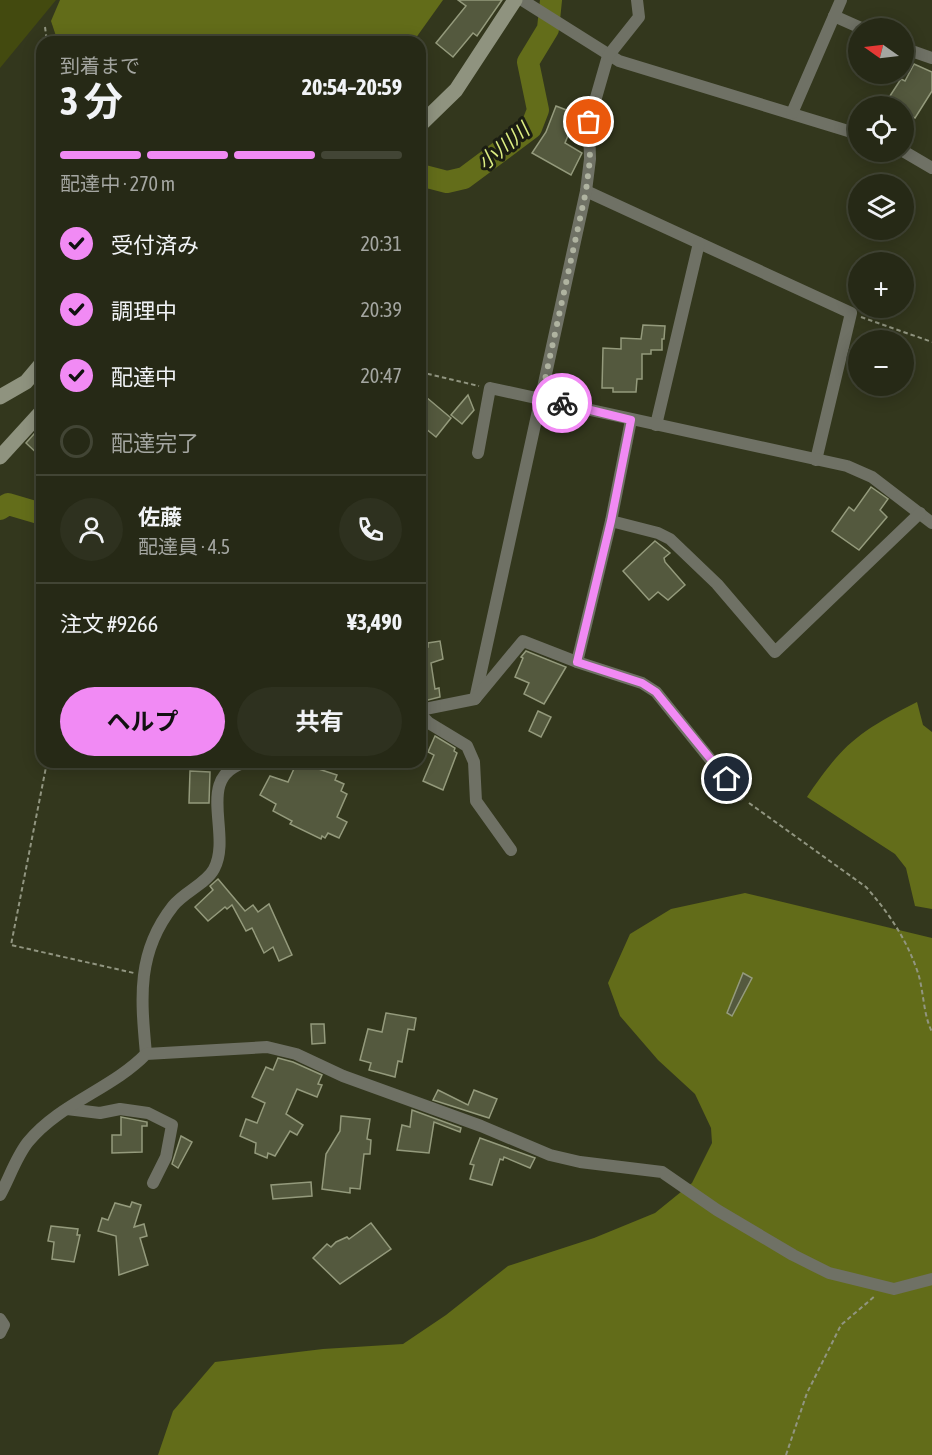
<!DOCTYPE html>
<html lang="ja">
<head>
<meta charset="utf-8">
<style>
	body { margin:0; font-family:"Asap Condensed","Noto Sans JP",sans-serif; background:#2e311f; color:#f1f3f6; height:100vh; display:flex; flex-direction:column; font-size:22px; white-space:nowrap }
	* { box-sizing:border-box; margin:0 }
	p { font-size:20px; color:#a4a6a1 }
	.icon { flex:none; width:33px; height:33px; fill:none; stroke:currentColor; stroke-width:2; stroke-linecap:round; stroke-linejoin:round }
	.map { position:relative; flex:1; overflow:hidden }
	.panel { position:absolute; left:36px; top:36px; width:390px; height:732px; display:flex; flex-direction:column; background:#262916; border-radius:18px; box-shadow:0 3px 15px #0003,0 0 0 2px #424535 }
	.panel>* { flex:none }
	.needle { width:39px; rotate:284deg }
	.tools { position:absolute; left:848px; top:18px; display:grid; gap:12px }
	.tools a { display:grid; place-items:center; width:66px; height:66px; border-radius:50%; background:#262916; box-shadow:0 3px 15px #0003,0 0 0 2px #424535; font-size:30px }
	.pin { position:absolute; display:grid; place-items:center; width:51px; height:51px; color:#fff; margin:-26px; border:3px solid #fff; border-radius:50%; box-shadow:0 2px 6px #0007 }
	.courier { position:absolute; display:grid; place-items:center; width:60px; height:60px; margin:-30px; border:4px solid #f18af4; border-radius:50%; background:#fff; color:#222; box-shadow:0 2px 8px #0007 }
	.headline em { font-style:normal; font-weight:700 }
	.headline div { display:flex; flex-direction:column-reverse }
	.headline { display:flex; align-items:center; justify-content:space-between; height:102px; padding:0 24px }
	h1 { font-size:39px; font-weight:700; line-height:45px }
	.bar { display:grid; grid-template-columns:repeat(4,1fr); gap:9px 6px; align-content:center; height:72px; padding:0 24px }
	.bar i { height:8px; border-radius:4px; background:#424535 }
	.bar .current { background:#f18af4 }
	.bar p { grid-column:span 4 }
	.line { display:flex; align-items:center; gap:15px; padding:0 24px; border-top:2px solid #424535 }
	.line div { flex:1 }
	.round { display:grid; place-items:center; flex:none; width:63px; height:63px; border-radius:32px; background:#2e311f }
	ol { padding:0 24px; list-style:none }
	li { display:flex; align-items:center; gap:18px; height:66px }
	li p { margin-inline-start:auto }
	li .icon { padding:6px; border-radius:50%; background:#f18af4; color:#111; stroke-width:4 }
	li:last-child { color:#a4a6a1 }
	li i { width:33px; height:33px; border:3px solid #424535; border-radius:50% }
	.cta { display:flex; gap:12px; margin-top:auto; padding:12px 24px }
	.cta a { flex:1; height:69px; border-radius:36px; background:#f18af4; color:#111; font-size:24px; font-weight:700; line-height:69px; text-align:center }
	.cta a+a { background:#2e311f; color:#f1f3f6 }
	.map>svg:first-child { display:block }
	.green { fill:#434a0f }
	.forest { fill:#626c19 }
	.water { fill:#636d1a }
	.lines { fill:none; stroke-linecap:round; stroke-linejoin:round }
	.river { stroke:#636d1a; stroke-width:22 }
	.building { fill:#54593e; stroke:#949a7c; stroke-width:1.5 }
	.path { stroke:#919580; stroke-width:2; stroke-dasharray:4.5 3; stroke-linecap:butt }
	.minor { stroke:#6f7165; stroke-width:12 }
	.secondary { stroke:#8f937f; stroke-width:15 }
	.done { stroke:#afb3a0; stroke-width:6; stroke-dasharray:0 10.8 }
	.route { stroke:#f18af4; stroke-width:8 }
	.labels { text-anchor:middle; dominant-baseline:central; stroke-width:6; stroke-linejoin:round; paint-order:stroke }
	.water-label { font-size:20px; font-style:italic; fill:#ddee82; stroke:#1b1d12 }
</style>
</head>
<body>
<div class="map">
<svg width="932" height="1455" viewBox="0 0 932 1455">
	<rect width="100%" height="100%" fill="#33371d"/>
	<path class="green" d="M0,0H56L0,68Z"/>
	<g class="forest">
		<path d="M60,0H443L413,42H58L51,21Z"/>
		<path d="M745,893L932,938V1455H158L173,1411L215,1362L323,1349L403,1344L446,1315L508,1266L594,1238L655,1213L692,1183L712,1143L711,1128L695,1094L658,1060L620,1016L608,983L630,934L671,909Z"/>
	</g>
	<path class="water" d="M917,702L923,725L932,732V909L915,906L906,868L895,854L807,797C843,743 860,731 917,702Z"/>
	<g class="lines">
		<g class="river">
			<path d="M420,175L447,182L464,178L531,128L538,110L528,62L548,29L551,0"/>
			<path d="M0,509L8,504L42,514"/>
		</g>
	</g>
	<g class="building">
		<path d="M458,0H502L477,36L473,33L453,57L436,43L466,6Z"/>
		<path d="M914,64L932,72V91L915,118L903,112V106H894L886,102L901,79L905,81Z"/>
		<path d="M556,106L577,114L565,143L582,153L571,175L532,153L546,132Z"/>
		<path d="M643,325L665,326L664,339H662V350H651V354H642V379H637L636,392H613V388H602L603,348L621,349V338L641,339Z"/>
		<path d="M468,395L474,410L462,424L451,415Z"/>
		<path d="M426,397L451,418L436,437L420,424V404Z"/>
		<path d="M42,425V458L26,443Z"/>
		<path d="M871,487L888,499L880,510L887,517L859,550L832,531L849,507L854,511Z"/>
		<path d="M655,541L670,553L664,558L665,562L685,585L668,600L658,592L649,600L623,571Z"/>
		<path d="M440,641L443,659L431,663L435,689L439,688L440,697L420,702V648L428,647V643Z"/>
		<path d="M526,651L566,667L544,704L524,694L529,683L515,677L523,658L521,657Z"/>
		<path d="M538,711L551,717L541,737L529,731Z"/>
		<path d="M435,736L455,748L454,751L457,753L443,790L423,781L434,755L428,752Z"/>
		<path d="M297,762L337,775L335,780L344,784L341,791L347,794L337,817L347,822L339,838L328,833L325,838L322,836L321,839L290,824L292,821L273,811L276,804L260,795L270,776L288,782Z"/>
		<path d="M190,771L210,772L209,803H189Z"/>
		<path d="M218,879L245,911L253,905L258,912L269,904L292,955L279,961L273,947L264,953L252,928L246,931L232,905L227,909L225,907L208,921L195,907L213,890L210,886Z"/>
		<path d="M743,973L752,978L732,1016L727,1013Z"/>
		<path d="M386,1013L416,1018L414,1030L408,1029L402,1062L398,1061L395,1077L369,1070L371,1063L360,1060L368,1029L382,1032Z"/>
		<path d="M311,1024H324L325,1043L312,1044Z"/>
		<path d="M278,1058L293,1062L322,1075L318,1084L322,1085L317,1097L297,1089L286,1114L303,1125L297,1135L290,1131L275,1156L268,1153L267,1158L255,1153L256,1143L240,1136L246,1119L257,1123L265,1103L252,1097L266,1067L273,1070Z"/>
		<path d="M438,1090L468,1105L474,1090L497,1099L489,1118L433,1100Z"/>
		<path d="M412,1110L461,1128L460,1132L434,1122L429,1153L397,1150L402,1125L410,1127Z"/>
		<path d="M341,1116L370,1119L367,1139L371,1140L370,1154H364L360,1189L350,1188V1193L322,1189L326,1154L340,1131Z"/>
		<path d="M121,1117L147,1122V1126H142V1152L112,1153V1135H121Z"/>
		<path d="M181,1136L192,1142L178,1168L172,1164Z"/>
		<path d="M480,1138L535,1158L530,1168L504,1157L503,1160L500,1159L492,1185L470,1179L474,1165L470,1164Z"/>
		<path d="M311,1182L312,1196L273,1199L271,1185Z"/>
		<path d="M132,1202L141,1205L134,1227L144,1224L147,1236L140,1238L148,1265L119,1275L116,1236L98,1231L102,1218L108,1220L115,1203L130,1207Z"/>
		<path d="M371,1223L391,1249L340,1284L313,1258L327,1244L331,1247L336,1242L347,1237L349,1239Z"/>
		<path d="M51,1226L78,1229L77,1235H80L74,1262L52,1259L54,1242L48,1241Z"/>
	</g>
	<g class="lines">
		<g class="path">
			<path d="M45,27L47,42"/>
			<path d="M861,317L932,342"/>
			<path d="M420,372L479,386"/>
			<path d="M47,762L11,945L134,973"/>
			<path d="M749,803L866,887C889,913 907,940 918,973C924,992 923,1014 932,1032"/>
			<path d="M786,1455L807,1393L841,1325L875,1296"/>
		</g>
		<g class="minor">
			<path d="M522,0L619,61L858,134"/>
			<path d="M834,16L861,28"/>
			<path d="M903,48L932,58"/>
			<path d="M792,113L841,0"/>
			<path d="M903,151L932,168"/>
			<path d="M586,191L851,313L816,460"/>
			<path d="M656,425L699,243"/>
			<path d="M478,453L490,388L847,466L872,477L932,523"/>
			<path d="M611,521L658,533L670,539L717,584L775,652L920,513"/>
			<path d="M577,662L611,521L631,420"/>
			<path d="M475,699L586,191L590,159L589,122L608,56L639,17L637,0"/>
			<path d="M420,710L475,699L523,641L577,662L642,683L656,692L739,795"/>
			<path d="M420,714L429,723L467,746L474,762L476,801L511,850"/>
			<path d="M146,1054C141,999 136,953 173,906C184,892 206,884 214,869C233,833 193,776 247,762"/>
			<path d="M67,1109L100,1113L120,1109L148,1113L172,1125L166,1157L153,1183"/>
			<path d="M0,1195C9,1179 16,1157 28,1142C60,1103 112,1089 146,1054L267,1047L296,1054L343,1076L481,1126L550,1155L580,1162L662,1172L717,1210L793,1255L829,1273L894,1289L932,1279"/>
			<path d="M0,1319L4,1325L0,1333"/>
		</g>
		<g class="secondary">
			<path d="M420,125L456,90L515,0"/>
			<path d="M0,397L26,382L42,363"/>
			<path d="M0,457L42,411"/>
		</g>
	</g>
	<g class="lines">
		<path class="done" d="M562,403L541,398L586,191L590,159L589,122"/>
		<path class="route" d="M562,403L631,420L611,521L577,662L642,683L656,692L727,779"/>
	</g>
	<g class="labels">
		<g class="water-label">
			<text transform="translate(503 146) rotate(-40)">小川川</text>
		</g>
	</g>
</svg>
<div class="tools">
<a><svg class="needle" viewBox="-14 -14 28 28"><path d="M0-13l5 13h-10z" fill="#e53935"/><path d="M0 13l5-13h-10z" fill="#a4a6a1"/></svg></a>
<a><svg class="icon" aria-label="locate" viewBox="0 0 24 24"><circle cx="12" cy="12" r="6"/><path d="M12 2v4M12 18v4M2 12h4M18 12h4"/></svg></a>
<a><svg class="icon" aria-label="layers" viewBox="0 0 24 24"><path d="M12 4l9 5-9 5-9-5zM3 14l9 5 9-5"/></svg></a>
<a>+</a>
<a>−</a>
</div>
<div class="pin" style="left:589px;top:122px;background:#ea580c"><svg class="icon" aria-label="bag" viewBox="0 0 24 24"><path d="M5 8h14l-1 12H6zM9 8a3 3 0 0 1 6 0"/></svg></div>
<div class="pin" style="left:727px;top:779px;background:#1f2937"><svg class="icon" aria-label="home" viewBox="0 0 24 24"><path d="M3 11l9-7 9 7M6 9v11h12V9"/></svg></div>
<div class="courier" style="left:562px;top:403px"><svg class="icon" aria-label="bike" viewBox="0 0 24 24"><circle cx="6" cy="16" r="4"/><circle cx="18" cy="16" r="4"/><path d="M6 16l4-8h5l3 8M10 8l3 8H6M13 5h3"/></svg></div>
<section class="panel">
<div class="headline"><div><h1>3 分</h1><p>到着まで</p></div><em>20:54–20:59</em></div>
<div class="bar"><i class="current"></i><i class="current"></i><i class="current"></i><i></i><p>配達中 · 270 m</p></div>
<ol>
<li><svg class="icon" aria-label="check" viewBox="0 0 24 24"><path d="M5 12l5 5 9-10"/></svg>受付済み<p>20:31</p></li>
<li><svg class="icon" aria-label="check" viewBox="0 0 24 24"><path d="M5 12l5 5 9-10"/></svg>調理中<p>20:39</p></li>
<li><svg class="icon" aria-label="check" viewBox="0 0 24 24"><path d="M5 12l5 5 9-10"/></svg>配達中<p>20:47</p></li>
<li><i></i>配達完了</li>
</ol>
<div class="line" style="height:108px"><a class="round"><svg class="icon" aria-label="person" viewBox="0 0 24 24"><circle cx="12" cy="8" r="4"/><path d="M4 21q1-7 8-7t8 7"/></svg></a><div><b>佐藤</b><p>配達員 · 4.5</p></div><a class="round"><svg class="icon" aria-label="phone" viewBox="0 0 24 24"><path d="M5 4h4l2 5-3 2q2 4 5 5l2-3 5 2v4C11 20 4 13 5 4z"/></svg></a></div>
<div class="line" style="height:78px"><div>注文 #9266</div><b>¥3,490</b></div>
<div class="cta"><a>ヘルプ</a><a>共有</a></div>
</section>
</div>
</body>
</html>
